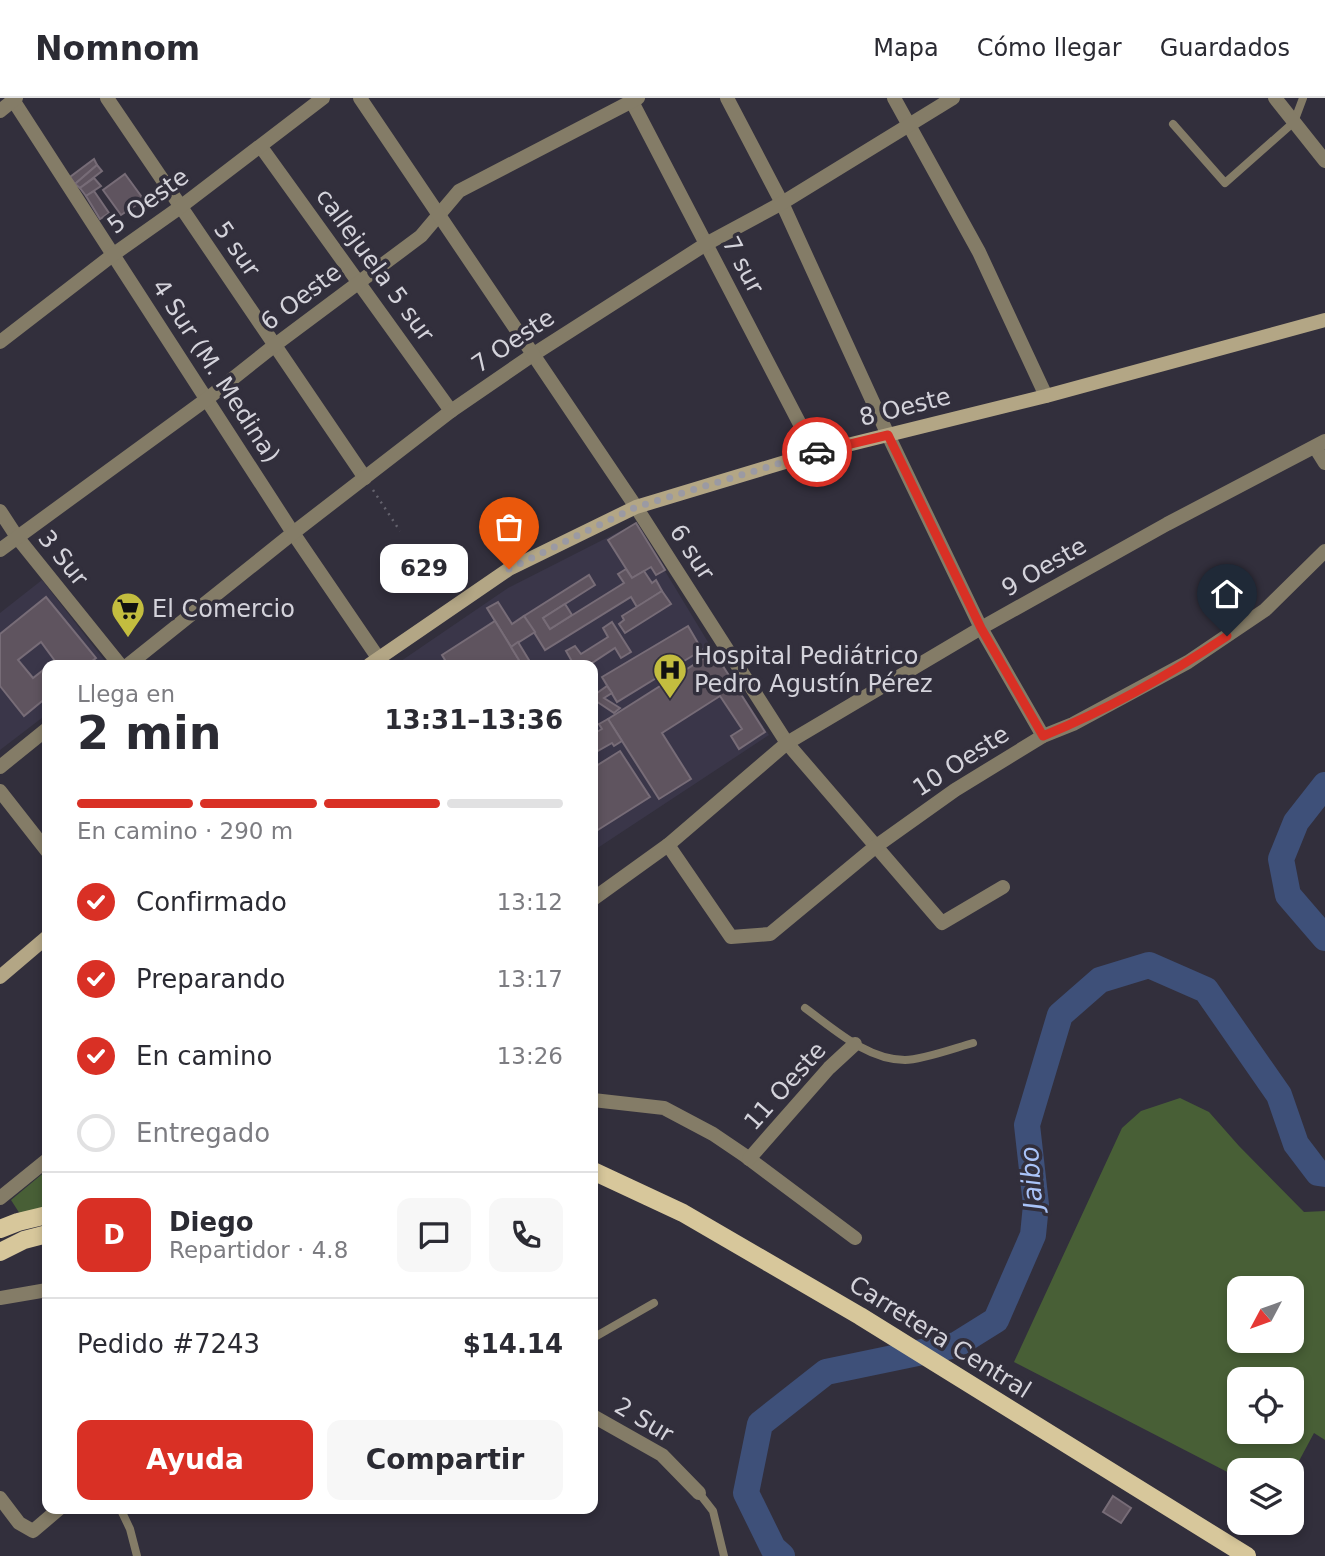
<!DOCTYPE html>
<html lang="es">
<head>
<meta charset="utf-8">
<style>
	body { margin:0; font-family:"DejaVu Sans",sans-serif; background:#f7f7f7; color:#2b2b33; height:100vh; display:flex; flex-direction:column; font-size:26px; white-space:nowrap }
	* { box-sizing:border-box; margin:0 }
	p { font-size:23px; color:#7c7c81 }
	.icon { flex:none; width:38px; height:38px; fill:none; stroke:currentColor; stroke-width:2; stroke-linecap:round; stroke-linejoin:round }
	.map { position:relative; flex:1; overflow:hidden }
	.sheet { position:absolute; left:42px; top:562px; width:556px; height:854px; display:flex; flex-direction:column; background:#fff; border-radius:14px; box-shadow:0 4px 10px #0003 }
	.sheet>* { flex:none }
	.needle { width:46px; rotate:229deg }
	.buttons { position:absolute; left:1227px; top:1178px; display:grid; gap:14px }
	.buttons a { display:grid; place-items:center; width:77px; height:77px; border-radius:14px; background:#fff; box-shadow:0 4px 10px #0003; font-size:35px }
	.pin { position:absolute; display:grid; place-items:center; width:60px; height:60px; color:#fff; margin:-72px -30px; border-radius:50% 50% 50% 0; rotate:-45deg; box-shadow:0 0 7px #0007 }
	.pin .icon { rotate:45deg }
	.courier { position:absolute; display:grid; place-items:center; width:70px; height:70px; margin:-35px; border:5px solid #d93025; border-radius:50%; background:#fff; color:#222; box-shadow:0 2px 9px #0007 }
	.bubble { position:absolute; height:49px; border-radius:14px; background:#fff; box-shadow:0 4px 10px #0003; font-size:23px; font-weight:700; line-height:49px; text-align:center }
	.summary em { font-style:normal; font-weight:700 }
	.summary div { display:flex; flex-direction:column-reverse }
	.summary { display:flex; align-items:center; justify-content:space-between; height:119px; padding:0 35px }
	h1 { font-size:46px; font-weight:700; line-height:52px }
	.bar { display:grid; grid-template-columns:repeat(4,1fr); gap:10px 7px; align-content:center; height:84px; padding:0 35px }
	.bar i { height:9px; border-radius:5px; background:#e1e1e2 }
	.bar .current { background:#d93025 }
	.bar p { grid-column:span 4 }
	.line { display:flex; align-items:center; gap:18px; padding:0 35px; border-top:2px solid #e1e1e2 }
	.line div { flex:1 }
	.round { display:grid; place-items:center; flex:none; width:74px; height:74px; border-radius:14px; background:#f7f7f7 }
	ol { padding:0 35px; list-style:none }
	li { display:flex; align-items:center; gap:21px; height:77px }
	li p { margin-inline-start:auto }
	li .icon { padding:7px; border-radius:50%; background:#d93025; color:#fff; stroke-width:4 }
	li:last-child { color:#7c7c81 }
	li i { width:38px; height:38px; border:4px solid #e1e1e2; border-radius:50% }
	.action { display:flex; gap:14px; margin-top:auto; padding:14px 35px }
	.action a { flex:1; height:80px; border-radius:14px; background:#d93025; color:#fff; font-size:28px; font-weight:700; line-height:80px; text-align:center }
	.action a+a { background:#f7f7f7; color:#2b2b33 }
	header { display:flex; align-items:center; gap:42px; box-sizing:border-box; height:98px; padding:0 35px; background:#fff; border-bottom:2px solid #e1e1e2 }
	header strong { font-size:33px }
	nav { display:flex; gap:38px; margin-inline-start:auto; font-size:24px }
	.map>svg:first-child { display:block }
	.built { fill:#3a3649 }
	.green { fill:#485f36; fill-rule:evenodd }
	.lines { fill:none; stroke-linecap:round; stroke-linejoin:round }
	.river { stroke:#3e5079; stroke-width:26 }
	.building { fill:#5f545f; stroke:#776c77; stroke-width:2 }
	.path { stroke:#64626d; stroke-width:2.5; stroke-dasharray:2 5; stroke-linecap:butt }
	.service { stroke:#847c67; stroke-width:8 }
	.minor { stroke:#847c67; stroke-width:14 }
	.tertiary { stroke:#847c67; stroke-width:14 }
	.secondary { stroke:#b3a685; stroke-width:14 }
	.primary { stroke:#d7c79b; stroke-width:18 }
	.done { stroke:#9b9aa3; stroke-width:7; stroke-dasharray:0 12.6 }
	.route { stroke:#d93025; stroke-width:9 }
	.labels { text-anchor:middle; dominant-baseline:central; stroke-width:7; stroke-linejoin:round; paint-order:stroke }
	.street-label { font-size:24px; fill:#d4d3db; stroke:#322f3c }
	.poi-label { font-size:24px; fill:#d4d3db; stroke:#322f3c; text-anchor:start }
	.water-label { font-size:26px; font-style:italic; fill:#a9c3f8; stroke:#322f3c }
</style>
</head>
<body>
<header>
<strong>Nomnom</strong>
<nav><a>Mapa</a><a>Cómo llegar</a><a>Guardados</a></nav>
</header>
<div class="map">
<svg width="1325" height="1458" viewBox="0 0 1325 1458">
	<rect width="100%" height="100%" fill="#322f3c"/>
	<g class="built">
		<path d="M636,425L714,554L769,637L593,753V567H403L401,563L508,490Z"/>
		<path d="M42,482L108,567H47V616L0,652V515Z"/>
	</g>
	<g class="green">
		<path d="M1180,1000L1209,1014L1239,1048L1304,1114L1325,1113V1342L1314,1335L1292,1376V1372H1239V1380L1014,1264L1122,1030L1141,1013ZM1239,1190H1292V1242H1239ZM1239,1281H1292V1334H1239Z"/>
		<path d="M47,1072V1110L20,1116L11,1102Z"/>
	</g>
	<g class="lines">
		<g class="river">
			<path d="M1325,687L1296,724L1281,761L1288,797L1325,840"/>
			<path d="M782,1458L773,1450L746,1395L760,1326L826,1274L956,1247L996,1222L1033,1137L1036,1107L1027,1027L1060,917L1100,882L1149,867L1206,892L1279,997L1296,1046L1318,1075L1325,1076"/>
		</g>
	</g>
	<g class="building">
		<path d="M94,61L97,67L75,86L70,79Z"/>
		<path d="M97,67L102,73L80,90L75,86Z"/>
		<path d="M125,76L144,102L121,117L103,92Z"/>
		<path d="M94,80L101,88L86,98L80,90Z"/>
		<path d="M94,93L109,115L100,121L86,98Z"/>
		<path d="M636,425L665,472L656,477L651,469L632,480L608,442Z"/>
		<path d="M626,471L632,480L644,473L652,485L656,482L662,493L637,509L631,499L545,552L524,518L589,477L595,487L543,520L550,531L624,485L618,476Z"/>
		<path d="M662,493L671,506L625,535L619,526L624,522L622,518Z"/>
		<path d="M46,499L96,560L87,567H50L55,563L41,544L18,562L33,580L47,569V599L24,618L0,588V536Z"/>
		<path d="M498,504L512,526L524,518L535,534L511,549L487,510Z"/>
		<path d="M565,506L572,517L550,531L543,520Z"/>
		<path d="M495,523L521,565L518,567H448L442,557Z"/>
		<path d="M612,524L631,554L621,560L615,550L589,567H574L566,553L575,548L581,556L608,539L603,530Z"/>
		<path d="M688,528L702,552L617,604L602,579Z"/>
		<path d="M518,544L532,567H522L511,549Z"/>
		<path d="M714,554L765,634L739,651L731,638L742,631L720,598L662,635L691,681L659,701L608,621Z"/>
		<path d="M607,588L612,595L604,600L620,610L614,615L593,601V592L597,595Z"/>
		<path d="M608,621L622,643L614,648L612,645L594,655L593,636L602,631L599,626Z"/>
		<path d="M620,653L650,699L593,735V670Z"/>
		<path d="M1113,1398L1131,1410L1121,1425L1103,1414Z"/>
	</g>
	<g class="lines">
		<path class="path" d="M373,392L400,433"/>
		<g class="service">
			<path d="M1173,26L1225,85L1294,24L1303,0"/>
			<path d="M805,910C834,931 867,962 905,962C922,962 955,950 973,945"/>
			<path d="M593,1240L654,1205"/>
			<path d="M699,1395L713,1413L724,1458"/>
			<path d="M120,1410L130,1431L137,1458"/>
		</g>
		<g class="minor">
			<path d="M107,0L365,380"/>
			<path d="M630,0L815,355"/>
			<path d="M727,0L782,105L888,337L981,530L1043,638"/>
			<path d="M894,0L979,154L1046,298"/>
			<path d="M13,2L293,435L383,567"/>
			<path d="M0,13L16,0"/>
			<path d="M261,49L451,313"/>
			<path d="M0,244L114,156L179,110L323,0"/>
			<path d="M1315,349L1325,365"/>
			<path d="M636,409L787,645L942,825L1003,789"/>
			<path d="M0,413L17,439L120,567"/>
			<path d="M0,452L207,301L275,247L421,138L459,93L638,0"/>
			<path d="M128,567L293,435L451,313L534,256L706,146L782,105L953,0"/>
			<path d="M0,669L47,631"/>
			<path d="M0,693L47,753"/>
			<path d="M668,747L731,839L770,836L875,749L955,692L1043,638L1073,626L1188,564L1265,512L1325,453"/>
			<path d="M593,801L668,747L787,645L981,530L1167,426L1325,343"/>
			<path d="M593,1002L664,1010L713,1036L744,1057L855,1140"/>
			<path d="M749,1061L829,970L855,946"/>
			<path d="M0,1100L47,1062"/>
			<path d="M0,1200L47,1192"/>
			<path d="M593,1318L662,1357L699,1395"/>
			<path d="M0,1400L19,1425L33,1433L60,1410"/>
		</g>
		<g class="tertiary">
			<path d="M360,0L636,409"/>
			<path d="M1275,0L1325,63"/>
		</g>
		<g class="secondary">
			<path d="M369,567L509,471L636,409L815,355L1046,298L1325,222"/>
			<path d="M0,879L47,839"/>
		</g>
		<g class="primary">
			<path d="M593,1073L683,1115L860,1218L1247,1458"/>
			<path d="M0,1131L18,1124L47,1117"/>
			<path d="M0,1154L24,1142L47,1136"/>
		</g>
	</g>
	<g class="lines">
		<path class="done" d="M509,471L636,409L817,354"/>
		<path class="route" d="M817,354L888,337L981,530L1043,638C1107,612 1169,577 1227,538"/>
	</g>
	<defs>
		<g id="supermarket-pin" transform="scale(1.75)"><path d="M0 17L-7.5 6A9.5 9.5 0 1 1 7.5 6Z" fill="#c3bd3f" stroke="#322f3c"/><path d="M-6-5.5h2.5l.6 2H6L4.5 2H-2.5L-4.4-4H-6ZM-1.5 3.2a1.3 1.3 0 1 0 .1 0ZM3 3.2a1.3 1.3 0 1 0 .1 0Z" fill="#111"/></g>
		<g id="hospital-pin" transform="scale(1.75)"><path d="M0 17L-7.5 6A9.5 9.5 0 1 1 7.5 6Z" fill="#c3bd3f" stroke="#322f3c"/><path d="M-5-5h3v3.5h4V-5h3V5h-3V1.5h-4V5h-3Z" fill="#111"/></g>
	</defs>
	<g fill-rule="evenodd">
		<use href="#supermarket-pin" x="128" y="511"/>
		<use href="#hospital-pin" x="670" y="572"/>
	</g>
	<g class="labels">
		<g class="street-label">
			<text transform="translate(148 103) rotate(-36)">5 Oeste</text>
			<text transform="translate(237 151) rotate(55)">5 sur</text>
			<text transform="translate(375 167) rotate(54)">callejuela 5 sur</text>
			<text transform="translate(743 167) rotate(62)">7 sur</text>
			<text transform="translate(301 199) rotate(-37)">6 Oeste</text>
			<text transform="translate(513 243) rotate(-34)">7 Oeste</text>
			<text transform="translate(216 273) rotate(57)">4 Sur (M. Medina)</text>
			<text transform="translate(905 309) rotate(-14)">8 Oeste</text>
			<text transform="translate(692 454) rotate(57)">6 sur</text>
			<text transform="translate(63 460) rotate(51)">3 Sur</text>
			<text transform="translate(1044 469) rotate(-30)">9 Oeste</text>
			<text transform="translate(961 663) rotate(-33)">10 Oeste</text>
			<text transform="translate(785 988) rotate(-48)">11 Oeste</text>
			<text transform="translate(940 1239) rotate(32)">Carretera Central</text>
			<text transform="translate(644 1322) rotate(31)">2 Sur</text>
		</g>
		<g class="poi-label">
			<text x="152" y="511">El Comercio</text>
			<text x="694" y="558">Hospital Pediátrico<tspan x="694" dy="28">Pedro Agustín Pérez</tspan></text>
		</g>
		<g class="water-label">
			<text transform="translate(1031 1080) rotate(-94)">Jaibo</text>
		</g>
	</g>
</svg>
<div class="buttons">
<a><svg class="needle" viewBox="-14 -14 28 28"><path d="M0-13l5 13h-10z" fill="#e53935"/><path d="M0 13l5-13h-10z" fill="#7c7c81"/></svg></a>
<a><svg class="icon" aria-label="locate" viewBox="0 0 24 24"><circle cx="12" cy="12" r="6"/><path d="M12 2v4M12 18v4M2 12h4M18 12h4"/></svg></a>
<a><svg class="icon" aria-label="layers" viewBox="0 0 24 24"><path d="M12 4l9 5-9 5-9-5zM3 14l9 5 9-5"/></svg></a>
</div>
<div class="pin" style="left:509px;top:471px;background:#ea580c"><svg class="icon" aria-label="bag" viewBox="0 0 24 24"><path d="M5 8h14l-1 12H6zM9 8a3 3 0 0 1 6 0"/></svg></div>
<div class="pin" style="left:1227px;top:538px;background:#1f2937"><svg class="icon" aria-label="home" viewBox="0 0 24 24"><path d="M3 11l9-7 9 7M6 9v11h12V9"/></svg></div>
<div class="courier" style="left:817px;top:354px"><svg class="icon" aria-label="car" viewBox="0 0 24 24"><path d="M5 17H2v-5l4-1 3-4h7l3 4 3 1v5h-3M9 17h6M6 11h13"/><circle cx="7" cy="17" r="2"/><circle cx="17" cy="17" r="2"/></svg></div>
<div class="bubble" style="left:380px;top:446px;width:88px">629</div>
<section class="sheet">
<div class="summary"><div><h1>2 min</h1><p>Llega en</p></div><em>13:31–13:36</em></div>
<div class="bar"><i class="current"></i><i class="current"></i><i class="current"></i><i></i><p>En camino · 290 m</p></div>
<ol>
<li><svg class="icon" aria-label="check" viewBox="0 0 24 24"><path d="M5 12l5 5 9-10"/></svg>Confirmado<p>13:12</p></li>
<li><svg class="icon" aria-label="check" viewBox="0 0 24 24"><path d="M5 12l5 5 9-10"/></svg>Preparando<p>13:17</p></li>
<li><svg class="icon" aria-label="check" viewBox="0 0 24 24"><path d="M5 12l5 5 9-10"/></svg>En camino<p>13:26</p></li>
<li><i></i>Entregado</li>
</ol>
<div class="line" style="height:126px"><b class="round" style="background:#d93025;color:#fff">D</b><div><b>Diego</b><p>Repartidor · 4.8</p></div><a class="round"><svg class="icon" aria-label="chat" viewBox="0 0 24 24"><path d="M4 5h16v11H9l-5 4z"/></svg></a><a class="round"><svg class="icon" aria-label="phone" viewBox="0 0 24 24"><path d="M5 4h4l2 5-3 2q2 4 5 5l2-3 5 2v4C11 20 4 13 5 4z"/></svg></a></div>
<div class="line" style="height:91px"><div>Pedido #7243</div><b>$14.14</b></div>
<div class="action"><a>Ayuda</a><a>Compartir</a></div>
</section>
</div>
</body>
</html>
